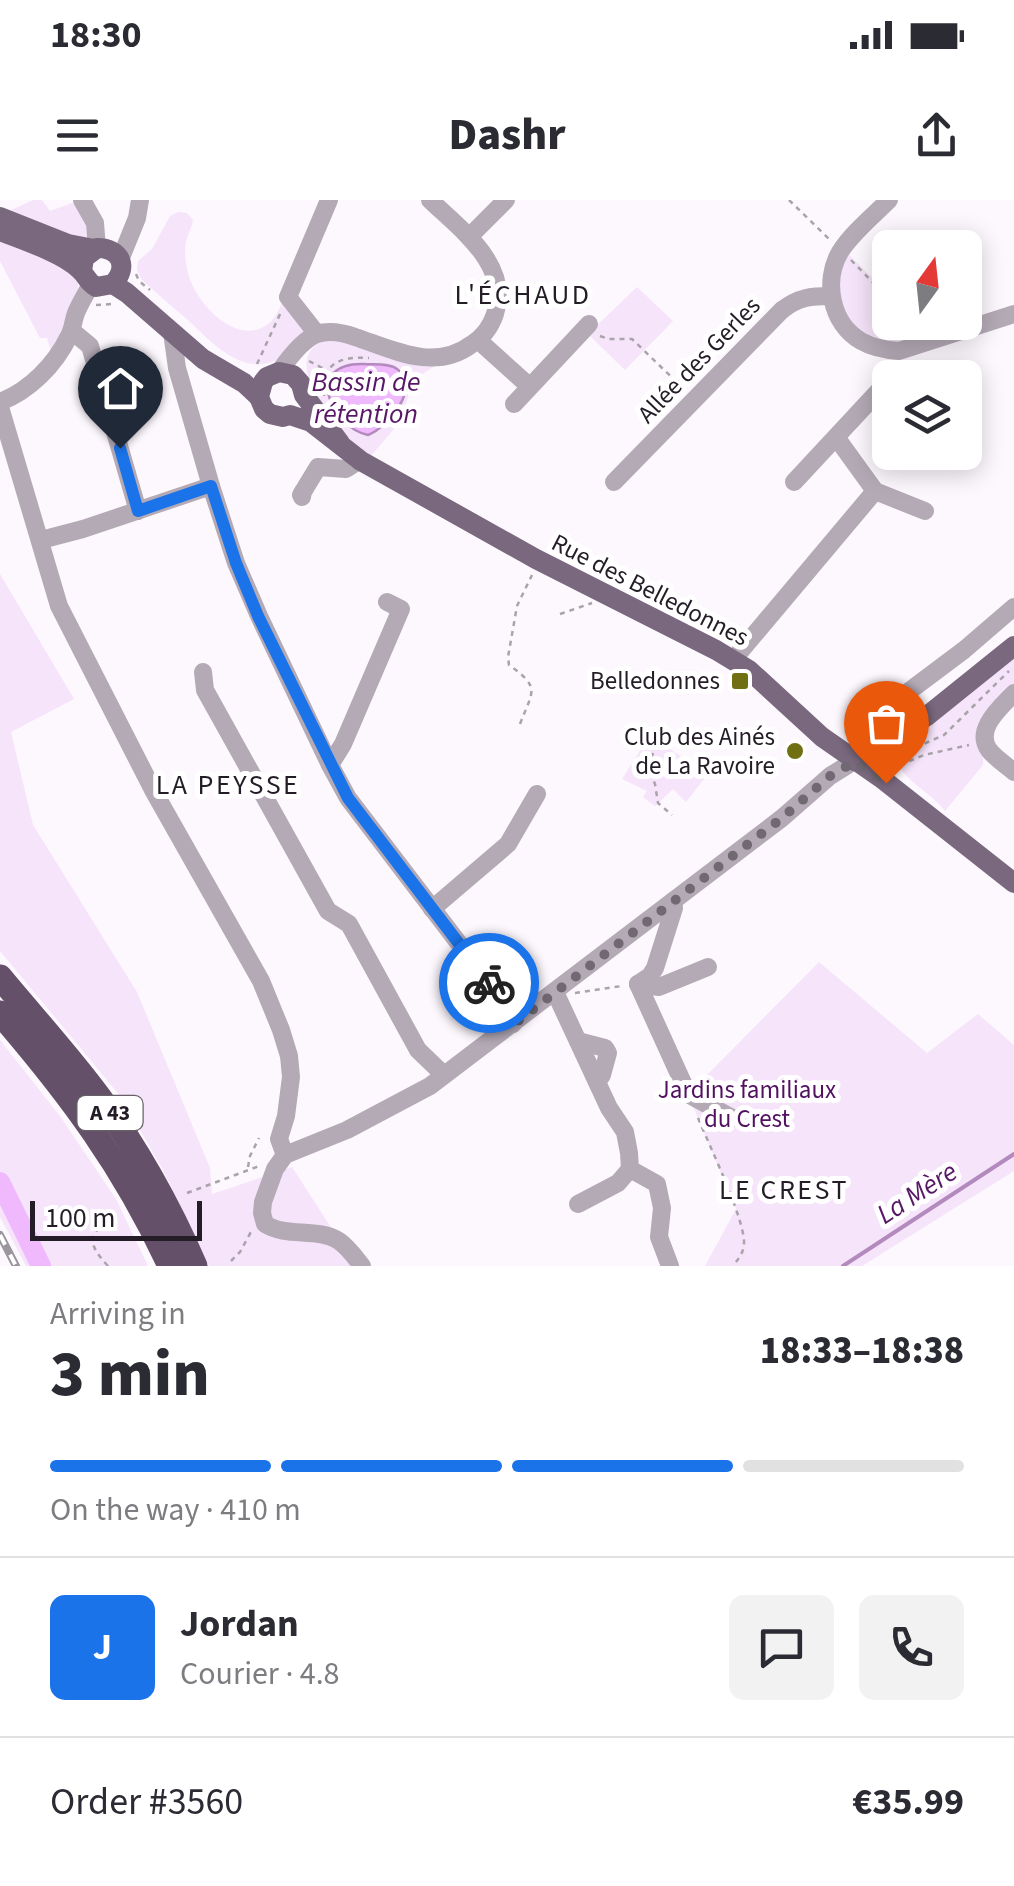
<!DOCTYPE html>
<html lang="en">
<head>
<meta charset="utf-8">
<style>
	body { margin:0; font-family:"Source Sans 3",sans-serif; background:#f2f2f3; color:#2b2b33; height:100vh; display:flex; flex-direction:column; font-size:38px; white-space:nowrap }
	* { box-sizing:border-box; margin:0 }
	p { font-size:32px; color:#7c7c81 }
	.icon { flex:none; width:55px; height:55px; fill:none; stroke:currentColor; stroke-width:2; stroke-linecap:round; stroke-linejoin:round }
	.map { position:relative; height:1066px; overflow:hidden }
	.details { display:flex; flex-direction:column; background:#fff; flex:1 }
	.details>* { flex:none }
	.needle { width:65px; rotate:15deg }
	.tools { position:absolute; left:872px; top:30px; display:grid; gap:20px }
	.tools a { display:grid; place-items:center; width:110px; height:110px; border-radius:15px; background:#fff; box-shadow:0 5px 25px #0003; font-size:50px }
	.scale { position:absolute; left:30px; bottom:25px; width:172px; box-sizing:border-box; padding-left:10px; border:5px solid #241c26; border-top:0; font-size:28px; line-height:35px; white-space:nowrap; color:#241c26; -webkit-text-stroke:8px #fff; paint-order:stroke }
	.pin { position:absolute; display:grid; place-items:center; width:85px; height:85px; color:#fff; margin:-102px -42px; border-radius:50% 50% 50% 0; rotate:-45deg; box-shadow:0 0 10px #0007 }
	.pin .icon { rotate:45deg }
	.courier { position:absolute; display:grid; place-items:center; width:100px; height:100px; margin:-50px; border:8px solid #1a73e8; border-radius:50%; background:#fff; color:#222; box-shadow:0 2px 12px #0007 }
	.headline em { font-style:normal; font-weight:800 }
	.headline div { display:flex; flex-direction:column-reverse }
	.headline { display:flex; align-items:center; justify-content:space-between; height:170px; padding:0 50px }
	h1 { font-size:65px; font-weight:800; line-height:75px }
	.bar { display:grid; grid-template-columns:repeat(4,1fr); gap:15px 10px; align-content:center; height:120px; padding:0 50px }
	.bar i { height:12px; border-radius:8px; background:#e1e1e2 }
	.bar .selected { background:#1a73e8 }
	.bar p { grid-column:span 4 }
	.line { display:flex; align-items:center; gap:25px; padding:0 50px; border-top:2px solid #e1e1e2 }
	.line div { flex:1 }
	.round { display:grid; place-items:center; flex:none; width:105px; height:105px; border-radius:15px; background:#f2f2f3 }
	.status { display:flex; justify-content:space-between; align-items:center; height:70px; padding:0 50px; background:#fff; direction:ltr }
	.status svg { height:28px; fill:currentColor }
	header { display:flex; justify-content:space-between; align-items:center; height:130px; padding:0 50px; background:#fff; font-size:45px; font-weight:800 }
	.map>svg:first-child { display:block }
	.green { fill:#f6e4fa }
	.water { fill:#f0b9fe; stroke:#b38abd; stroke-width:2.5 }
	.lines { fill:none; stroke-linecap:round; stroke-linejoin:round }
	.stream { stroke:#b38abd; stroke-width:4 }
	.river { stroke:#f0b9fe; stroke-width:20 }
	.path { stroke:#a9a3aa; stroke-width:2.5; stroke-dasharray:5 5; stroke-linecap:butt }
	.minor { stroke:#b4aab6; stroke-width:18 }
	.major { stroke:#79687e; stroke-width:20 }
	.highway { stroke:#645169; stroke-width:25 }
	.rail-casing { stroke:#9b959d; stroke-width:8 }
	.rail { stroke:#fff; stroke-width:4; stroke-dasharray:11; stroke-linecap:butt }
	.done { stroke:#706972; stroke-width:10; stroke-dasharray:0 18 }
	.route { stroke:#1a73e8; stroke-width:12 }
	.poi-dot { fill:#706f12; stroke:#fff; stroke-width:4 }
	.labels { text-anchor:middle; dominant-baseline:central; stroke-width:10; stroke-linejoin:round; paint-order:stroke }
	.shield { fill:#fff; stroke:#666067; stroke-width:2.5 }
	.shield-label { font-size:22px; font-weight:bold; fill:#241c26 }
	.street-label { font-size:25px; fill:#241c26; stroke:#fff }
	.poi-label { font-size:25px; fill:#241c26; stroke:#fff; text-anchor:end }
	.park-label { font-size:25px; fill:#521061; stroke:#fff }
	.neighbourhood-label { font-size:28px; letter-spacing:2.5px; fill:#241c26; stroke:#fff }
	.water-label { font-size:28px; font-style:italic; fill:#571666; stroke:#fff }
</style>
</head>
<body>
<div class="status"><b>18:30</b><svg viewBox="0 0 49 12"><path d="M0 12V9h3v3zM5 12V6h3v6zM10 12V3h3v9zM15 12V0h3v12zM26 1h20v11H26zM47 4h2v5h-2z"/></svg></div>
<header><svg class="icon" aria-label="menu" viewBox="0 0 24 24"><path d="M4 6h16M4 12h16M4 18h16"/></svg>Dashr<svg class="icon" aria-label="share" viewBox="0 0 24 24"><path d="M12 15V3M7 8l5-5 5 5M5 13v7h14v-7"/></svg></header>
<div class="map">
<svg width="1014" height="1066" viewBox="0 0 1014 1066">
	<rect width="100%" height="100%" fill="#fdf8fe"/>
	<g class="green">
		<path d="M33,0H42L50,11L75,2L88,23V39L85,41L8,14L11,10Z"/>
		<path d="M178,12L187,13L193,20C192,26 190,30 188,35C183,47 185,60 188,73C195,102 236,148 268,124C277,117 280,107 284,97L309,129C299,140 289,156 275,161C241,175 211,142 189,121C173,107 157,94 142,80L137,70L138,61L152,49L170,16Z"/>
		<path d="M0,36C19,44 78,61 78,86C78,93 74,102 71,109C66,125 63,139 51,152L47,138H40L0,61Z"/>
		<path d="M848,54L890,95V122L918,123L931,136L903,146L861,134L840,106L839,72Z"/>
		<path d="M637,87L673,121L625,170L588,134Z"/>
		<path d="M332,138L440,163L416,178L411,185L406,204L411,209L370,257C363,253 355,249 349,244C342,236 337,225 331,217C314,192 285,151 332,138Z"/>
		<path d="M0,374L74,499L11,532L33,625L137,792L210,968L212,994L292,967L356,1066H209L162,968L121,897L0,751Z"/>
		<path d="M1014,458V485C1002,496 976,513 977,531C977,543 984,552 983,565L945,611C931,592 902,580 895,558L899,550Z"/>
		<path d="M650,535L707,575L686,602L673,589L655,606L643,597L647,591L622,579Z"/>
		<path d="M819,762L927,853L978,814L1014,845V971L862,1066H705L736,1009L688,894Z"/>
		<path d="M0,840L60,916L116,999L148,1066H26L0,1017Z"/>
	</g>
	<path class="water" d="M364,164C374,165 389,163 397,169C423,186 387,228 368,235C330,227 303,162 364,164Z"/>
	<g class="lines">
		<path class="stream" d="M843,1066L1014,954"/>
		<path class="river" d="M0,982L41,1066"/>
		<g class="path">
			<path d="M789,0L831,41"/>
			<path d="M851,60L890,100"/>
			<path d="M136,74L139,81L150,90"/>
			<path d="M96,105L113,104"/>
			<path d="M600,136L609,139H632L686,191"/>
			<path d="M890,136L891,122"/>
			<path d="M309,161L328,171"/>
			<path d="M257,164L281,112"/>
			<path d="M113,168L127,162L133,163L140,155L138,151"/>
			<path d="M324,196C321,163 340,156 369,158"/>
			<path d="M560,414L592,403"/>
			<path d="M520,524C533,490 541,488 509,465L508,457L517,406L532,375"/>
			<path d="M643,527L655,544L649,570L655,584L658,603L672,615"/>
			<path d="M891,565L919,546L944,535L1009,471"/>
			<path d="M900,565L924,555L969,545"/>
			<path d="M575,793L622,786"/>
			<path d="M698,918C709,945 746,1021 744,1045C743,1054 738,1059 733,1066"/>
			<path d="M248,967L250,956L259,938"/>
			<path d="M187,993L262,965"/>
			<path d="M231,1061L240,1052L252,1030"/>
			<path d="M108,1066C83,1039 90,1032 118,1015"/>
		</g>
		<g class="minor">
			<path d="M82,0L95,23L97,48"/>
			<path d="M889,0C873,16 852,33 840,52C823,81 831,124 861,141C873,148 885,150 899,151L1014,114"/>
			<path d="M469,37L506,0"/>
			<path d="M120,60L137,18L140,0"/>
			<path d="M72,131L90,146L138,311"/>
			<path d="M172,132L177,168L211,286L236,363L259,416L330,565L348,598L483,775L513,824"/>
			<path d="M317,134L288,97L329,0"/>
			<path d="M478,140L529,186"/>
			<path d="M279,172C288,159 302,140 317,134C329,130 344,133 355,137C394,150 435,172 472,144C483,137 491,126 495,114C511,65 460,29 430,0"/>
			<path d="M0,202C29,191 55,165 69,136C73,129 73,121 76,113C80,103 86,94 91,84"/>
			<path d="M514,204L589,124"/>
			<path d="M0,207L59,406L153,590L261,781L281,830L289,856L291,877L286,916L279,939L285,955"/>
			<path d="M836,237L875,291"/>
			<path d="M614,282L782,110C799,97 811,96 831,96"/>
			<path d="M794,282L888,181"/>
			<path d="M303,291L302,297L301,295L318,267L346,269L360,260"/>
			<path d="M41,340L83,329L211,286"/>
			<path d="M733,460L875,291L925,311"/>
			<path d="M203,472L205,490L328,711L349,724L418,850L444,875"/>
			<path d="M1014,493C1001,507 974,529 989,550C995,558 1006,565 1014,572"/>
			<path d="M868,522L964,450L1014,407"/>
			<path d="M330,565L343,544L401,409L387,402"/>
			<path d="M432,709L508,644L537,594"/>
			<path d="M638,784L688,894L732,918"/>
			<path d="M638,784L650,776L655,768L674,708L673,701"/>
			<path d="M638,784L659,787L708,767"/>
			<path d="M555,792L609,908L625,932L629,953L630,969L657,984L662,1008L659,1037L670,1066"/>
			<path d="M578,841L605,848L608,853L602,875L597,882"/>
			<path d="M578,1004L618,983L630,969"/>
			<path d="M362,1066C355,1057 348,1047 339,1041C317,1027 287,1038 265,1024L262,1013L263,1002L275,969L285,955L347,930L430,886L782,618L830,576L854,561"/>
		</g>
		<g class="major">
			<path d="M0,17L68,44L94,49"/>
			<path d="M0,31C21,39 65,54 80,70C87,76 87,82 96,87L113,84C129,67 121,48 97,48L84,58L82,71"/>
			<path d="M113,84L127,93L203,159L244,183L259,197"/>
			<path d="M340,243L304,195L301,184L293,175L279,172L267,177L263,182L259,197L264,209L270,214L283,217L290,215L311,222L361,261L536,359L716,450L749,470L822,537L881,578L1014,683"/>
			<path d="M854,561L927,516L1014,446"/>
		</g>
		<g class="highway">
			<path d="M0,777C33,817 68,855 99,897C138,950 169,1006 195,1066"/>
			<path d="M0,813C70,894 125,968 170,1066"/>
		</g>
		<g class="rail-casing">
			<path id="rail" d="M0,1035L16,1066"/>
		</g>
		<use href="#rail" class="rail"/>
	</g>
	<g class="lines">
		<path class="done" d="M489,783L514,824L782,618L830,576L854,562L886,583"/>
		<path class="route" d="M120,248L138,311L211,286L236,363L258,416L348,598L489,783"/>
	</g>
	<g class="poi-dot">
		<rect x="730" y="471" width="20" height="20" rx="5"/>
		<circle cx="795" cy="551" r="10"/>
	</g>
	<g class="labels">
		<rect class="shield" x="77.5" y="896" width="65" height="34" rx="8"/>
		<g class="shield-label">
			<text x="110" y="913">A 43</text>
		</g>
		<g class="street-label">
			<text transform="translate(699 160) rotate(-46)">Allée des Gerles</text>
			<text transform="translate(650 390) rotate(27)">Rue des Belledonnes</text>
		</g>
		<g class="poi-label">
			<text x="720" y="481">Belledonnes</text>
			<text x="775" y="537">Club des Ainés<tspan x="775" dy="29">de La Ravoire</tspan></text>
		</g>
		<g class="park-label">
			<text x="747" y="890">Jardins familiaux<tspan x="747" dy="29">du Crest</tspan></text>
		</g>
		<g class="neighbourhood-label">
			<text x="523" y="95">L'ÉCHAUD</text>
			<text x="228" y="585">LA PEYSSE</text>
			<text x="784" y="990">LE CREST</text>
		</g>
		<g class="water-label">
			<text x="366" y="182">Bassin de<tspan x="366" dy="32">rétention</tspan></text>
			<text transform="translate(917 993) rotate(-33)">La Mère</text>
		</g>
	</g>
</svg>
<div class="tools">
<a><svg class="needle" viewBox="-14 -14 28 28"><path d="M0-13l5 13h-10z" fill="#e53935"/><path d="M0 13l5-13h-10z" fill="#7c7c81"/></svg></a>
<a><svg class="icon" aria-label="layers" viewBox="0 0 24 24"><path d="M12 4l9 5-9 5-9-5zM3 14l9 5 9-5"/></svg></a>
</div>
<div class="scale">100 m</div>
<div class="pin" style="left:886px;top:583px;background:#ea580c"><svg class="icon" aria-label="bag" viewBox="0 0 24 24"><path d="M5 8h14l-1 12H6zM9 8a3 3 0 0 1 6 0"/></svg></div>
<div class="pin" style="left:120px;top:248px;background:#1f2937"><svg class="icon" aria-label="home" viewBox="0 0 24 24"><path d="M3 11l9-7 9 7M6 9v11h12V9"/></svg></div>
<div class="courier" style="left:489px;top:783px"><svg class="icon" aria-label="bike" viewBox="0 0 24 24"><circle cx="6" cy="16" r="4"/><circle cx="18" cy="16" r="4"/><path d="M6 16l4-8h5l3 8M10 8l3 8H6M13 5h3"/></svg></div>
</div>
<section class="details">
<div class="headline"><div><h1>3 min</h1><p>Arriving in</p></div><em>18:33–18:38</em></div>
<div class="bar"><i class="selected"></i><i class="selected"></i><i class="selected"></i><i></i><p>On the way · 410 m</p></div>
<div class="line" style="height:180px"><b class="round" style="background:#1a73e8;color:#fff">J</b><div><b>Jordan</b><p>Courier · 4.8</p></div><a class="round"><svg class="icon" aria-label="chat" viewBox="0 0 24 24"><path d="M4 5h16v11H9l-5 4z"/></svg></a><a class="round"><svg class="icon" aria-label="phone" viewBox="0 0 24 24"><path d="M5 4h4l2 5-3 2q2 4 5 5l2-3 5 2v4C11 20 4 13 5 4z"/></svg></a></div>
<div class="line" style="height:130px"><div>Order #3560</div><b>€35.99</b></div>
</section>
</body>
</html>
